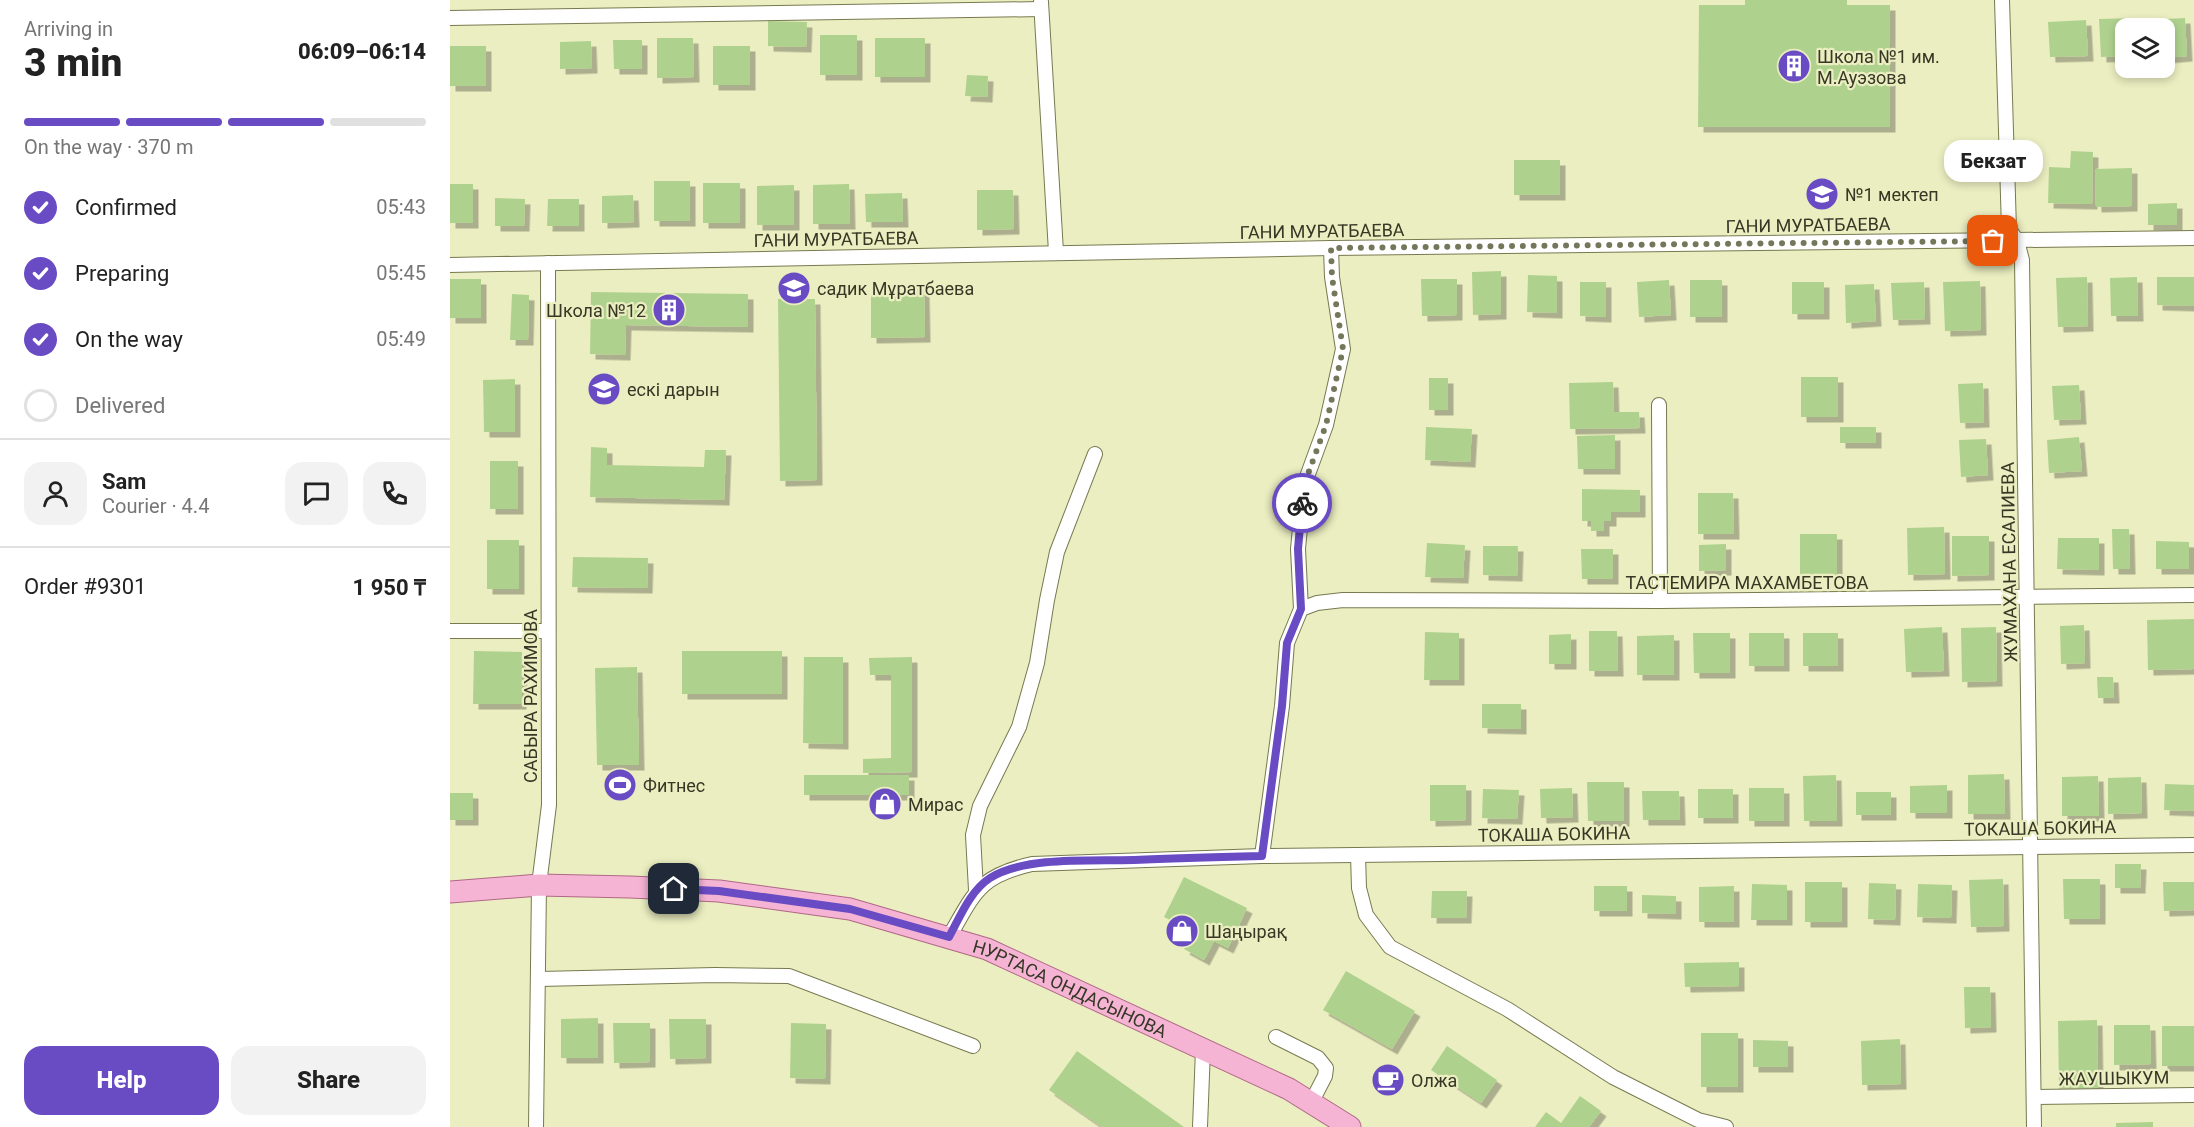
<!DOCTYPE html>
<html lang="en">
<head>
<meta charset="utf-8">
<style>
	body { margin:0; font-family:Roboto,sans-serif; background:#f2f2f2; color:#222; height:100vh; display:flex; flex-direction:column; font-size:22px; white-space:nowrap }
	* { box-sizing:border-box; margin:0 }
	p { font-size:20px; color:#767676 }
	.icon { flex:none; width:33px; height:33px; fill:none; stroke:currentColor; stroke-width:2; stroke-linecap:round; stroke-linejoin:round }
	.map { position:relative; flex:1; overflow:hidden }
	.details { display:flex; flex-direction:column; background:#fff; width:450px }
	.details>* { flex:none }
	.tools { position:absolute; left:1665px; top:18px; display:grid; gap:12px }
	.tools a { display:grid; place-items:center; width:60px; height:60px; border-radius:12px; background:#fff; box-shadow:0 3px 9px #0003; font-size:30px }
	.pin { position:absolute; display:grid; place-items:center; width:51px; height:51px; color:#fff; margin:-26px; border-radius:12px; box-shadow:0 3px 9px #0006 }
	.courier { position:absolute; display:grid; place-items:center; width:60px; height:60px; margin:-30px; border:4px solid #694bc4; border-radius:50%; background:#fff; color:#222; box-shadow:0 2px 8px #0007 }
	.bubble { position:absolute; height:42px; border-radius:18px; background:#fff; box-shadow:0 3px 9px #0003; font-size:20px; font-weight:800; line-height:42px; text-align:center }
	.summary em { font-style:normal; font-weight:800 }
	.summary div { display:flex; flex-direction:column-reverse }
	.summary { display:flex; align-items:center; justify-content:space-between; height:102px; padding:0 24px }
	h1 { font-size:39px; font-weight:800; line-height:45px }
	.bar { display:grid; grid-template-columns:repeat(4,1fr); gap:9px 6px; align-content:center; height:72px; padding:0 24px }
	.bar i { height:8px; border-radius:4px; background:#e0e0e0 }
	.bar .active { background:#694bc4 }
	.bar p { grid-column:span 4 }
	.line { display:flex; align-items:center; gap:15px; padding:0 24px; border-top:2px solid #e0e0e0 }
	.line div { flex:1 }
	.round { display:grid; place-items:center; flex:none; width:63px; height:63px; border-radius:18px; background:#f2f2f2 }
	ol { padding:0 24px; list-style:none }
	li { display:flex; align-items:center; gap:18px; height:66px }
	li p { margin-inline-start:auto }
	li .icon { padding:6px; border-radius:50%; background:#694bc4; color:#fff; stroke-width:4 }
	li:last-child { color:#767676 }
	li i { width:33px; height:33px; border:3px solid #e0e0e0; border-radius:50% }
	.primary-button { display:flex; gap:12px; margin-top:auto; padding:12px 24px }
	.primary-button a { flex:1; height:69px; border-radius:18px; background:#694bc4; color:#fff; font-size:24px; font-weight:800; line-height:69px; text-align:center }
	.primary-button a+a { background:#f2f2f2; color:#222 }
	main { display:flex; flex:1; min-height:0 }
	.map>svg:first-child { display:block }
	.building { fill:#afd18e; filter:url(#shadow) }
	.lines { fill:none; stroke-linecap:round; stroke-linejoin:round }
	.minor-casing { stroke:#787950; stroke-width:16 }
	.primary-casing { stroke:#af6885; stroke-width:23 }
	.minor { stroke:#fff; stroke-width:14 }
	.primary { stroke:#f6b4d5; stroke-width:21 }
	.done { stroke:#75775b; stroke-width:6; stroke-dasharray:0 10.8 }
	.route { stroke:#694bc4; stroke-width:8 }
	.labels { text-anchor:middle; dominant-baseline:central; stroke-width:4.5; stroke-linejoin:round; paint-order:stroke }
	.poi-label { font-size:18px; fill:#363725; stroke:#ebeec0; text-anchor:start }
	.street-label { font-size:18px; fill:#363725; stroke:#ebeec0 }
</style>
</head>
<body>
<main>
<section class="details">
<div class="summary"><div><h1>3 min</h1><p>Arriving in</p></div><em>06:09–06:14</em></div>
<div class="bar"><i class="active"></i><i class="active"></i><i class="active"></i><i></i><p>On the way · 370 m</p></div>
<ol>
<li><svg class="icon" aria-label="check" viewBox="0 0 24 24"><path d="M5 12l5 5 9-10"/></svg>Confirmed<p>05:43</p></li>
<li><svg class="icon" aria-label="check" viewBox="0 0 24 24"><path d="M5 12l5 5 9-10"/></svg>Preparing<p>05:45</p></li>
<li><svg class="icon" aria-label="check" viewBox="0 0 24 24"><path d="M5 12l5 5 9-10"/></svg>On the way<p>05:49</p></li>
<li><i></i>Delivered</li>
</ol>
<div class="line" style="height:108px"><a class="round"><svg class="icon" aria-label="person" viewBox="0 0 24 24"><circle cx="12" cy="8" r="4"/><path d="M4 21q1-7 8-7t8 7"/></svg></a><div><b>Sam</b><p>Courier · 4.4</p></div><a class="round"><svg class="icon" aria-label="chat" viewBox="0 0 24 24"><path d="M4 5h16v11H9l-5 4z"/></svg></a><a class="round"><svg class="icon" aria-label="phone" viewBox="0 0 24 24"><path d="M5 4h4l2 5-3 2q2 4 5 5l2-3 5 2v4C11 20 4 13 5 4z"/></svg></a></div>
<div class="line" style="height:78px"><div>Order #9301</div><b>1 950 ₸</b></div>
<div class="primary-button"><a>Help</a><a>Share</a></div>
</section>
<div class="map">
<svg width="1744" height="1127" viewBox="0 0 1744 1127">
	<defs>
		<filter id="shadow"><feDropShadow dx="5.5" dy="5.5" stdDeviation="0" flood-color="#0004"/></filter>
	</defs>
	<rect width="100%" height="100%" fill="#ebeec0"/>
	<g class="building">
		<path d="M1295,0H1397V5H1440V127H1248L1249,5H1295Z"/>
		<path d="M1686,18L1687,28H1676V56L1651,57L1649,19Z"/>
		<path d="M1735,18L1737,56L1714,58V28H1698V20Z"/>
		<path d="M1636,20L1638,56L1600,57L1598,22Z"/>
		<path d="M318,21L357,22L356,47L318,46Z"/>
		<rect x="370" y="35" width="37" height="40"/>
		<path d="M207,38H243L244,77L207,78Z"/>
		<rect x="425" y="38" width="50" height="39"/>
		<path d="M163,40H192V69H164Z"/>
		<path d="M141,41L142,68L110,69V42Z"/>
		<rect x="0" y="46" width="36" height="40"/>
		<rect x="263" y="46" width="37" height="39"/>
		<path d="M517,75L538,76L537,97L515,96Z"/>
		<path d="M1621,151L1643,152L1642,204L1598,203L1599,167L1620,168Z"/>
		<rect x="1064" y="160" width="46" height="35"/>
		<path d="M1682,168V206L1646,207L1645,169Z"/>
		<rect x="204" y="181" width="36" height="40"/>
		<rect x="253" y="183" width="37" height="40"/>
		<rect x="0" y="184" width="23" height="39"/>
		<path d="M399,184L400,224H363V185Z"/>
		<path d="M344,185V225H307V186Z"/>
		<path d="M527,190H563L564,229L527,230Z"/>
		<path d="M452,193L453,222H416L415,194Z"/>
		<path d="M183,195L184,222L152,223V196Z"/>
		<path d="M45,198L75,199L74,226H45Z"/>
		<path d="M98,199H129V226H97Z"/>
		<path d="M1727,203V225H1698V204Z"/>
		<path d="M1051,271V314L1023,315L1022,272Z"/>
		<path d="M1078,275L1107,276V313L1077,312Z"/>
		<path d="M1637,277L1638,326L1608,327L1606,278Z"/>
		<path d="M1687,277L1688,316H1661L1660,278Z"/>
		<path d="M1707,277H1744V306L1707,305Z"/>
		<rect x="0" y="279" width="31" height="39"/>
		<path d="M971,279H1007V315L972,316Z"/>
		<path d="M1219,280L1221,315L1189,317L1187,282Z"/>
		<rect x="1240" y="280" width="32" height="37"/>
		<path d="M1530,281L1531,330L1495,331L1493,282Z"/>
		<path d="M1130,282H1156V317L1130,316Z"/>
		<rect x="1342" y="282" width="32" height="32"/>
		<path d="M1474,282L1475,319L1443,320L1441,283Z"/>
		<path d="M1424,284L1426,321L1396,323L1395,285Z"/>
		<path d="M474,289L475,337L421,338V290Z"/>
		<path d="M141,292L298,294V327L176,325L175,355L140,354Z"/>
		<path d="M62,294L79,295L78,340H60Z"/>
		<path d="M328,299H365L367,480L330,481Z"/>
		<rect x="1351" y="377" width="37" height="40"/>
		<rect x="979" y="378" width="19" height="32"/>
		<path d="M65,379V432H34L33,380Z"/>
		<path d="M1163,382L1164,412H1189L1190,428L1120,429L1119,383Z"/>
		<path d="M1533,383L1534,422L1510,423L1508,384Z"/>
		<path d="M1629,385L1631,419L1604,420L1602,386Z"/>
		<path d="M976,427L1022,429L1020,462L975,460Z"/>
		<rect x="1390" y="427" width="36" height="16"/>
		<path d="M1165,435V469H1128L1127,436Z"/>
		<path d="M1629,437L1632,471L1599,473L1597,440Z"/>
		<path d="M1536,439L1538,475L1511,477L1509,440Z"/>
		<path d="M141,447L157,448V465L254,467L255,450H276L274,500L140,497Z"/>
		<rect x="40" y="461" width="28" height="48"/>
		<path d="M1132,489L1190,490V512H1161V521H1154V531H1141V521H1132Z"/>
		<path d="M1248,493H1283L1284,534H1248Z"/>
		<path d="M1494,527L1495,574L1458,575L1457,528Z"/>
		<path d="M1662,529H1679L1680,569H1663Z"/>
		<rect x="1350" y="534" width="37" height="40"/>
		<path d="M1502,536H1539V575L1502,576Z"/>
		<path d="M1608,538H1649V570L1607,569Z"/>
		<rect x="37" y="540" width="32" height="49"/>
		<path d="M1706,541L1739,542V569H1706Z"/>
		<path d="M977,543L1015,545L1013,578L975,577Z"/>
		<path d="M1276,544V570L1249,571V545Z"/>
		<path d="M1033,546H1068L1067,576L1033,575Z"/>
		<path d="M1131,549H1163V579H1132Z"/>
		<path d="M123,557L198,558L197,588L122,587Z"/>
		<path d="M1744,619V669L1698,670L1697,620Z"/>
		<path d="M1634,625L1635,663L1611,664L1610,626Z"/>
		<path d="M1492,627L1494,671L1456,672L1454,629Z"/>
		<path d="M1546,627L1547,681L1512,682L1511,628Z"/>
		<path d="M1139,631H1167L1168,671H1139Z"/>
		<path d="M975,632L1009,633V680H974Z"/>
		<path d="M1243,633H1280V673H1244Z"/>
		<rect x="1299" y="633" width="35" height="33"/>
		<rect x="1353" y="633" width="35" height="33"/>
		<path d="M1121,634V664H1099V635Z"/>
		<path d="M1224,635V675H1187V636Z"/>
		<path d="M24,651L72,652L71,704H23Z"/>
		<rect x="232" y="651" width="100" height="43"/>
		<path d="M354,657H393V744L353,743Z"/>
		<path d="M462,657V772L413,773V759L441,758V675H420L419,658Z"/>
		<path d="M187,667L189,765H147L145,668Z"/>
		<path d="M1647,677H1663L1664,698H1648Z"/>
		<path d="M1032,704H1071V729L1032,728Z"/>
		<path d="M1554,774L1555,814H1518V775Z"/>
		<rect x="354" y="775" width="105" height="20"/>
		<path d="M1386,775L1387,821H1354L1353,776Z"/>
		<path d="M1648,776L1649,816H1612V777Z"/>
		<path d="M1691,777L1692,813L1658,814V778Z"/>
		<path d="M1137,782H1174V821H1138Z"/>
		<path d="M1715,784L1744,785V811L1714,810Z"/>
		<path d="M980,785H1016V820L980,821Z"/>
		<path d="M1497,785V813H1460V786Z"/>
		<path d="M1122,788L1123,817L1091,818L1090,789Z"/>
		<rect x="1299" y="788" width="35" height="33"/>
		<path d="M1033,789L1069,790L1067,819L1032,818Z"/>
		<rect x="1248" y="789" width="35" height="29"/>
		<path d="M1192,791H1229L1230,820H1193Z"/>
		<rect x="1406" y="792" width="35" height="23"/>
		<rect x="0" y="793" width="23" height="27"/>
		<path d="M1665,864H1691L1690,888H1665Z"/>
		<path d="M734,877L797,908L778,948L764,941L754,960L734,949L744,932L714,917Z"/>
		<path d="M1553,879L1554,926L1521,927L1519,880Z"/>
		<path d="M1613,879H1650V919H1614Z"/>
		<rect x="1355" y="882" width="37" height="40"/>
		<path d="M1713,882H1744V910L1714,911Z"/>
		<path d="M1419,883L1446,884L1445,920L1418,919Z"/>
		<path d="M1302,884L1337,885V920H1301Z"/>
		<path d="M1468,884L1502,885L1501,918L1467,917Z"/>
		<rect x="1144" y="886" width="33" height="25"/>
		<path d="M1284,886V922H1249V887Z"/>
		<path d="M982,891H1017L1016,918H981Z"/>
		<path d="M1192,895L1226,896V914L1192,913Z"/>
		<path d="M1289,962V986L1235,987L1234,963Z"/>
		<path d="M896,971L965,1011L942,1049L873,1010Z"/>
		<path d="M1514,987H1540L1541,1027L1515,1028Z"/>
		<path d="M148,1018V1058H111V1019Z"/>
		<path d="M219,1019H256V1058L220,1059Z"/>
		<path d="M1647,1020L1648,1088L1609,1089L1608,1021Z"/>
		<path d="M163,1023H200V1062L164,1063Z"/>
		<path d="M341,1023L376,1024L375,1079L340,1078Z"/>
		<path d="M1664,1025H1700L1701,1064L1664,1065Z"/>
		<rect x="1712" y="1026" width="32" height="40"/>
		<rect x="1251" y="1033" width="37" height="54"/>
		<path d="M1450,1039L1451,1084L1412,1085L1411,1041Z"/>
		<path d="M1303,1040L1338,1041V1067H1303Z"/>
		<path d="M997,1046L1047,1080L1031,1103L981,1070Z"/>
		<path d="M627,1051L734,1127H652L599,1090Z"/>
		<path d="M1130,1096L1151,1111L1139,1127H1085L1096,1112L1111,1123Z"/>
		<path d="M1703,1122V1127H1666V1123Z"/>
	</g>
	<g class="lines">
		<g class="minor-casing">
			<g id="minor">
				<path d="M1552,0L1559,229L1567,241L1572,260L1584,1127"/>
				<path d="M591,2L606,252"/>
				<path d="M0,18L591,9"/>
				<path d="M0,265L881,248L1744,238"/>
				<path d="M1209,405L1210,601"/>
				<path d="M851,609L867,603L893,600L1210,601L1744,595"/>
				<path d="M0,631H97"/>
				<path d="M908,855L909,888L916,915L940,947L1057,1009L1163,1077L1248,1120L1276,1127"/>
				<path d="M812,856L832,706L837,643L851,609L848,549L854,485L876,425L893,349L882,277L881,248"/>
				<path d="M526,890L523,835L530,806L569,727L587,663L597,600L607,552L645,454"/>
				<path d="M499,937C525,892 529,876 582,864L812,856L1744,845"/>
				<path d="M89,979L265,975L339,976L523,1046"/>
				<path d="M826,1037L868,1058L876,1068L875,1076L861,1103"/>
				<path d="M1584,1097L1744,1095"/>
				<path d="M86,1127L89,885L99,805L98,263"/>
				<path d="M750,1127L753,1049"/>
			</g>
		</g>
		<g class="primary-casing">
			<g id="primary">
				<path id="s1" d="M0,892L89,885L180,887L269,891L400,909L537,949L839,1089L900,1127"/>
			</g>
		</g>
		<use href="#minor" class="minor"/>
		<use href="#primary" class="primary"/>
	</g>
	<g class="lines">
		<path class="done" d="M852,503L854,485L876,425L893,349L882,277L881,248L1543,241"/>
		<path class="route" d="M224,889L269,891L400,909L499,937C510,917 520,891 540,878C575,856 643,861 684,860C727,858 769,857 812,856L832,706L837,643L851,609L848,549L852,503"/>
	</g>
	<defs>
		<g id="building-disc" transform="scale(1.725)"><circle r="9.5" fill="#694bc4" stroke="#ebeec0"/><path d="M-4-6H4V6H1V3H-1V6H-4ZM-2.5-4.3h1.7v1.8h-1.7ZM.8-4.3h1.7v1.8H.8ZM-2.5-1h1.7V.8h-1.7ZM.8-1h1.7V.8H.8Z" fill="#fff"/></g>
		<g id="school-disc" transform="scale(1.725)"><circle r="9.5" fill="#694bc4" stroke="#ebeec0"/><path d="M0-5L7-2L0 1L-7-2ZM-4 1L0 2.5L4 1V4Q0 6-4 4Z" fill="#fff"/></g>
		<g id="stadium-disc" transform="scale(1.725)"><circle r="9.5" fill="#694bc4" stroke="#ebeec0"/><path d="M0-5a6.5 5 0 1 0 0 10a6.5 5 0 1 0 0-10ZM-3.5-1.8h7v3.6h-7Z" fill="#fff"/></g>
		<g id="shop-disc" transform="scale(1.725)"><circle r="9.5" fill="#694bc4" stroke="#ebeec0"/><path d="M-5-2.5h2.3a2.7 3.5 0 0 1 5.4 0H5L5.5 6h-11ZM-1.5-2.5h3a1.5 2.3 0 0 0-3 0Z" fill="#fff"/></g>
		<g id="cafe-disc" transform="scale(1.725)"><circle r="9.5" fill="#694bc4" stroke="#ebeec0"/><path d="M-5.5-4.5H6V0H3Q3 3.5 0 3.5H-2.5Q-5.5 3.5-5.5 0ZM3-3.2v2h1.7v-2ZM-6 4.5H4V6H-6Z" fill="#fff"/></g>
	</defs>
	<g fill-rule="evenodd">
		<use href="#building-disc" x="1344" y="66"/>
		<use href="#school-disc" x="1372" y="194"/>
		<use href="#school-disc" x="344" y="288"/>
		<use href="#building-disc" x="219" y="310"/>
		<use href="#school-disc" x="154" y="389"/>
		<use href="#stadium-disc" x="170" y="785"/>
		<use href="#shop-disc" x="435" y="804"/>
		<use href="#shop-disc" x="732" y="931"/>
		<use href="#cafe-disc" x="938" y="1080"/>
	</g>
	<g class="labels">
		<g class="poi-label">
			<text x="1367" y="56">Школа №1 им.<tspan x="1367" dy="21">М.Ауэзова</tspan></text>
			<text x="1395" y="194">№1 мектеп</text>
			<text x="367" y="288">садик Мұратбаева</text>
			<text x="196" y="310" text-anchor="end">Школа №12</text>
			<text x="177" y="389">ескі дарын</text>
			<text x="193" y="785">Фитнес</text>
			<text x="458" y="804">Мирас</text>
			<text x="755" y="931">Шаңырақ</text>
			<text x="961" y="1080">Олжа</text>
		</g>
		<g class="street-label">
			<text transform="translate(1358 225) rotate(-1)">ГАНИ МУРАТБАЕВА</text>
			<text transform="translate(872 231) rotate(-1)">ГАНИ МУРАТБАЕВА</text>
			<text transform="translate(386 239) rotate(-1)">ГАНИ МУРАТБАЕВА</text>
			<text transform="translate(1559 562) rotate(-91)">ЖУМАХАНА ЕСАЛИЕВА</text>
			<text x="1297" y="582">ТАСТЕМИРА МАХАМБЕТОВА</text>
			<text transform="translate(80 696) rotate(-90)">САБЫРА РАХИМОВА</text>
			<text transform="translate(1590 828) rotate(-1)">ТОКАША БОКИНА</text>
			<text transform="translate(1104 834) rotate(-1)">ТОКАША БОКИНА</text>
			<text stroke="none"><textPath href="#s1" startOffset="636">НУРТАСА ОНДАСЫНОВА</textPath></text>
			<text transform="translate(1664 1078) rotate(-1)">ЖАУШЫКУМ</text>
		</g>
	</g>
</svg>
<div class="tools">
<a><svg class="icon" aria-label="layers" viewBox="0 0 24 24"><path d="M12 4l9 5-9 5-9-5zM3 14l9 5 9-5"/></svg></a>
</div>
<div class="pin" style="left:1543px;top:241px;background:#ea580c"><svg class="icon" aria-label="bag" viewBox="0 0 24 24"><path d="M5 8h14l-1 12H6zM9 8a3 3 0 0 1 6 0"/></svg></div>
<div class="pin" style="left:224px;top:889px;background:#1f2937"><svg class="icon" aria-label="home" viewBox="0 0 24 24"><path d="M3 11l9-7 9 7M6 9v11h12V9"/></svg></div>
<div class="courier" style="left:852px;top:503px"><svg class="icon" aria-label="bike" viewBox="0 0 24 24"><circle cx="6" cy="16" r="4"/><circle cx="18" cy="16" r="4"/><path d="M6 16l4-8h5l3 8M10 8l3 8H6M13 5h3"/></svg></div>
<div class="bubble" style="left:1494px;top:140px;width:99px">Бекзат</div>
</div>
</main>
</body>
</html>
